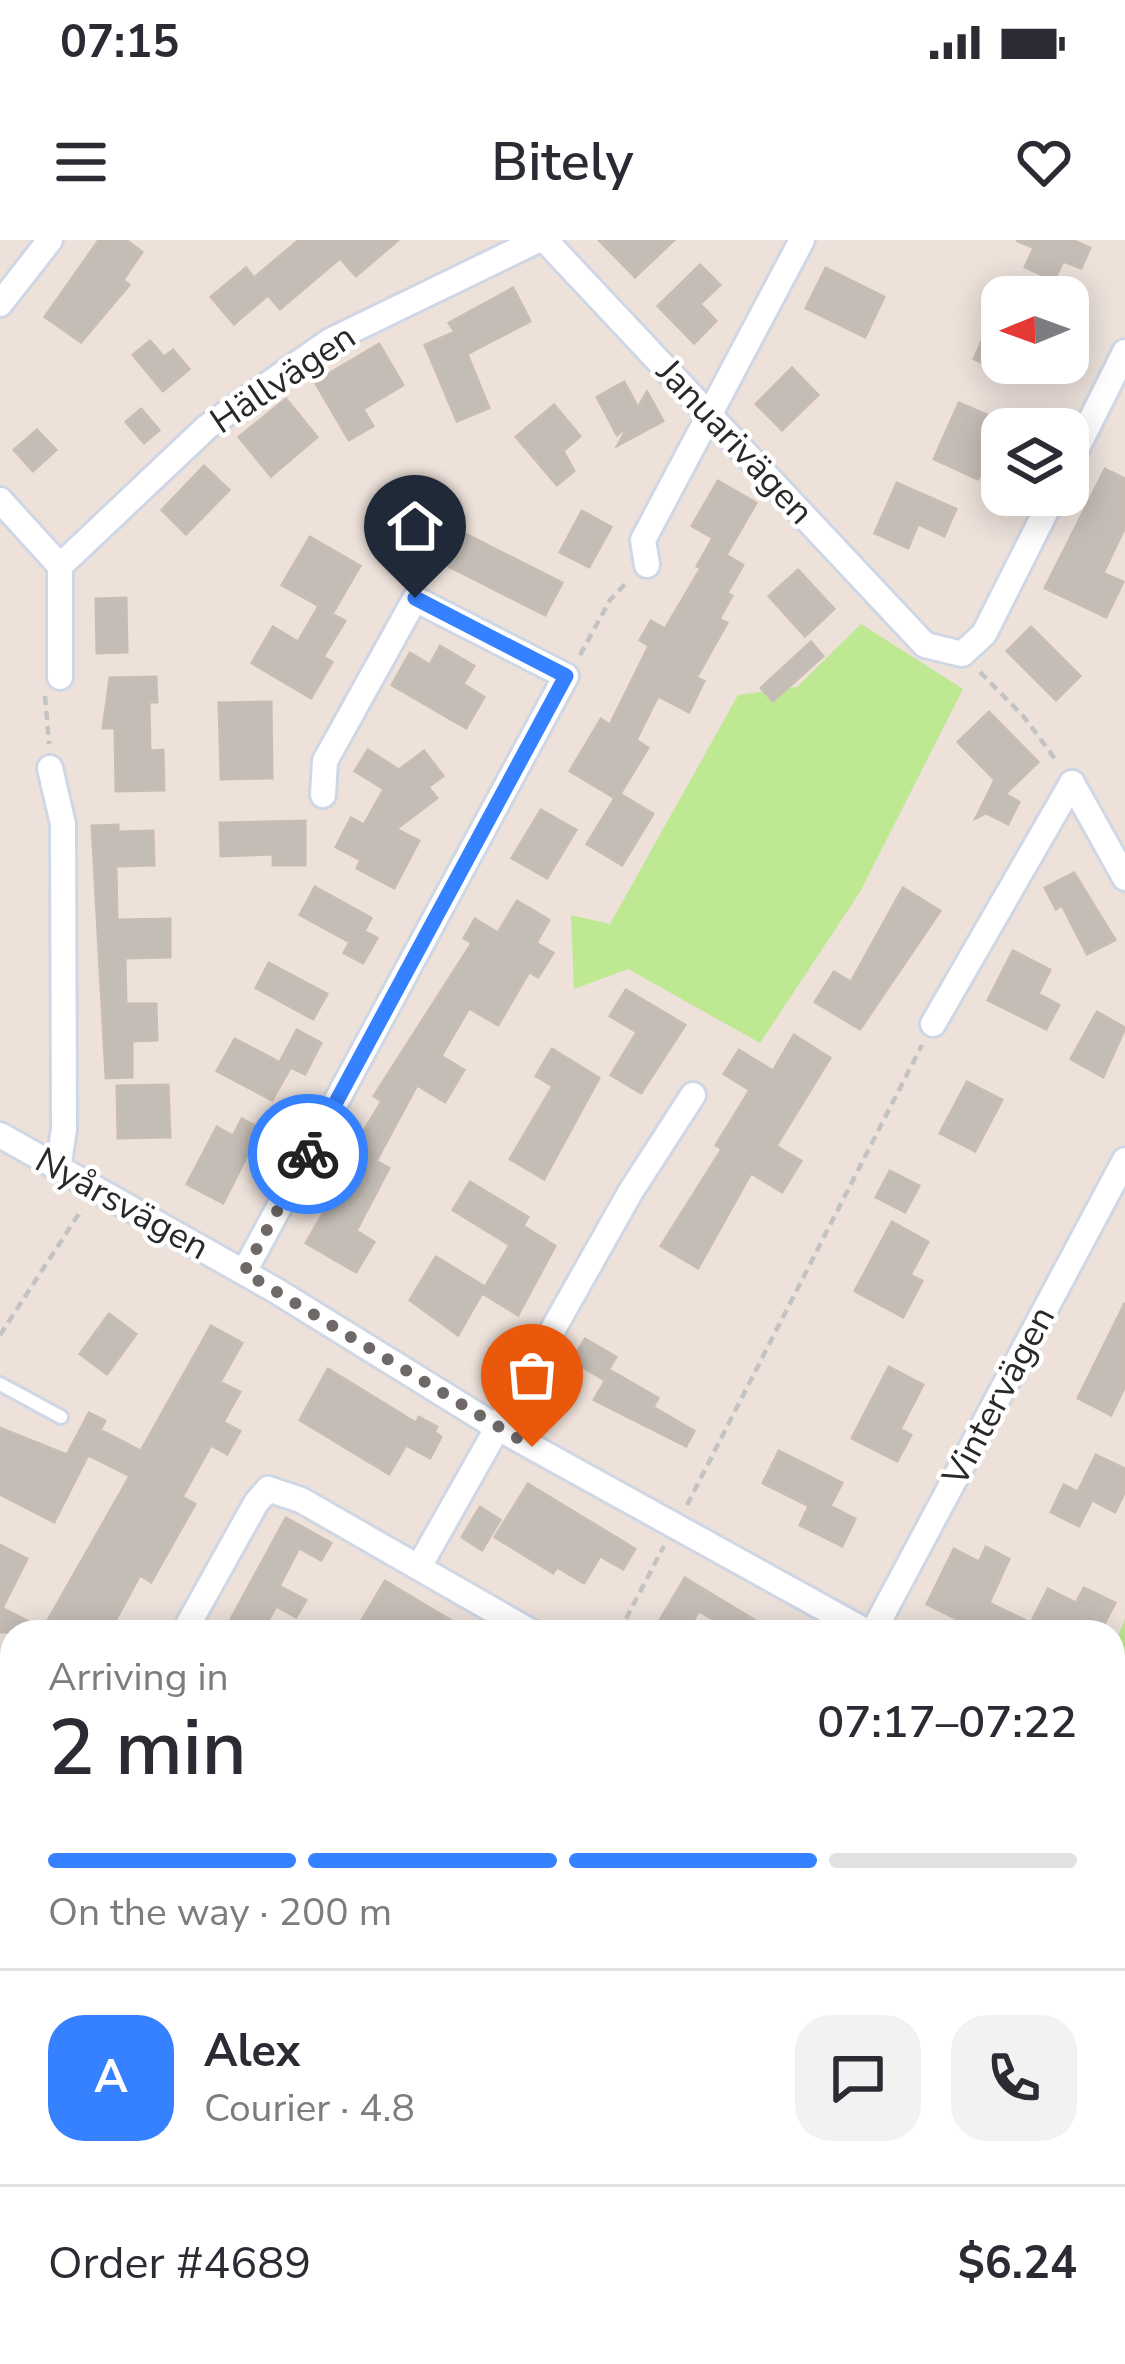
<!DOCTYPE html>
<html lang="en">
<head>
<meta charset="utf-8">
<style>
	body { margin:0; font-family:"Nunito Sans",sans-serif; background:#f2f2f3; color:#2b2b33; height:100vh; display:flex; flex-direction:column; font-size:45px; white-space:nowrap }
	* { box-sizing:border-box; margin:0 }
	p { font-size:39px; color:#7c7c81 }
	.icon { flex:none; width:66px; height:66px; fill:none; stroke:currentColor; stroke-width:2; stroke-linecap:round; stroke-linejoin:round }
	.map { position:relative; flex:1; overflow:hidden }
	.sheet { position:absolute; left:0px; top:1380px; width:1125px; height:744px; display:flex; flex-direction:column; background:#fff; border-radius:36px 36px 0 0; box-shadow:0 6px 30px #0003 }
	.sheet>* { flex:none }
	.needle { width:78px; rotate:269deg }
	.tools { position:absolute; left:981px; top:36px; display:grid; gap:24px }
	.tools a { display:grid; place-items:center; width:108px; height:108px; border-radius:24px; background:#fff; box-shadow:0 6px 30px #0003; font-size:60px }
	.pin { position:absolute; display:grid; place-items:center; width:102px; height:102px; color:#fff; margin:-123px -51px; border-radius:50% 50% 50% 0; rotate:-45deg; box-shadow:0 0 12px #0007 }
	.pin .icon { rotate:45deg }
	.courier { position:absolute; display:grid; place-items:center; width:120px; height:120px; margin:-60px; border:9px solid #3581ff; border-radius:50%; background:#fff; color:#222; box-shadow:0 3px 15px #0007 }
	.headline em { font-style:normal; font-weight:600 }
	.headline div { display:flex; flex-direction:column-reverse }
	.headline { display:flex; align-items:center; justify-content:space-between; height:204px; padding:0 48px }
	h1 { font-size:78px; font-weight:600; line-height:90px }
	.bar { display:grid; grid-template-columns:repeat(4,1fr); gap:18px 12px; align-content:center; height:144px; padding:0 48px }
	.bar i { height:15px; border-radius:9px; background:#e1e1e2 }
	.bar .active { background:#3581ff }
	.bar p { grid-column:span 4 }
	.line { display:flex; align-items:center; gap:30px; padding:0 48px; border-top:3px solid #e1e1e2 }
	.line div { flex:1 }
	.round { display:grid; place-items:center; flex:none; width:126px; height:126px; border-radius:36px; background:#f2f2f3 }
	.status { display:flex; justify-content:space-between; align-items:center; height:84px; padding:0 60px; background:#fff; direction:ltr }
	.status svg { height:33px; fill:currentColor }
	header { display:flex; justify-content:space-between; align-items:center; height:156px; padding:0 48px; background:#fff; font-size:54px; font-weight:600 }
	.map>svg:first-child { display:block }
	.green { fill:#bfe892 }
	.building { fill:#c4bdb6; stroke:#c8bdb4; stroke-width:3 }
	.lines { fill:none; stroke-linecap:round; stroke-linejoin:round }
	.service-casing { stroke:#cfd7e4; stroke-width:18 }
	.minor-casing { stroke:#cfd7e4; stroke-width:30 }
	.path { stroke:#c3c3c3; stroke-width:4.5; stroke-dasharray:9 6; stroke-linecap:butt }
	.service { stroke:#fff; stroke-width:12 }
	.minor { stroke:#fff; stroke-width:24 }
	.done { stroke:#6e6967; stroke-width:12; stroke-dasharray:0 21.6 }
	.route { stroke:#3581ff; stroke-width:15 }
	.labels { text-anchor:middle; dominant-baseline:central; stroke-width:9; stroke-linejoin:round; paint-order:stroke }
	.street-label { font-size:36px; fill:#292929; stroke:#fff }
</style>
</head>
<body>
<div class="status"><b>07:15</b><svg viewBox="0 0 49 12"><path d="M0 12V9h3v3zM5 12V6h3v6zM10 12V3h3v9zM15 12V0h3v12zM26 1h20v11H26zM47 4h2v5h-2z"/></svg></div>
<header><svg class="icon" aria-label="menu" viewBox="0 0 24 24"><path d="M4 6h16M4 12h16M4 18h16"/></svg>Bitely<svg class="icon" aria-label="heart" viewBox="0 0 24 24"><path d="M12 20l-8-8c-3-5 5-10 8-4 3-6 11-1 8 4z"/></svg></header>
<div class="map">
<svg width="1125" height="2124" viewBox="0 0 1125 2124">
	<rect width="100%" height="100%" fill="#ede1da"/>
	<g class="green">
		<path d="M861,384L963,449L860,652L760,803L628,729L574,749L571,675L610,684L738,455L797,447Z"/>
		<path d="M1125,1379V1518L1113,1512V1408Z"/>
		<path d="M556,2112H736L754,2124H548Z"/>
	</g>
	<g class="building">
		<path d="M99,0H126L142,12L123,40L129,45L81,102L45,77Z"/>
		<path d="M299,0H398L356,36L340,18L280,69L268,55L234,84L211,57L246,28L254,38Z"/>
		<path d="M599,0H674L635,37Z"/>
		<path d="M1016,0H1072L1090,8L1081,28L1063,21L1054,40L1025,27L1034,8Z"/>
		<path d="M700,25L720,45L700,64L716,81L694,103L658,66Z"/>
		<path d="M826,28L884,57L865,97L806,68Z"/>
		<path d="M513,48L530,81L467,114L489,168L457,181L425,105L455,92L449,83Z"/>
		<path d="M1002,55V131L974,119Z"/>
		<path d="M150,101L164,117L173,110L189,129L163,151L133,115Z"/>
		<path d="M379,104L403,145L363,169L373,186L349,200L315,142Z"/>
		<path d="M792,128L818,155L782,190L756,164Z"/>
		<path d="M624,142L638,168L647,152L663,181L618,205L629,185L617,195L597,157Z"/>
		<path d="M286,159L317,197L271,236L239,197Z"/>
		<path d="M959,163L1003,182L978,239L934,219Z"/>
		<path d="M554,165L580,196L563,211L574,231L557,245L516,197Z"/>
		<path d="M141,169L159,190L144,203L126,182Z"/>
		<path d="M37,190L56,210L33,231L14,210Z"/>
		<path d="M204,226L229,250L186,294L162,270Z"/>
		<path d="M1105,229L1125,239V287L1103,333L1123,342L1106,377L1045,348Z"/>
		<path d="M718,241L756,263L726,315L743,325L727,353L732,356L719,379L727,383L696,438L704,441L689,472L658,456L636,500L648,508L620,554L653,574L622,625L587,604L615,558L570,531L601,479L610,485L649,406L640,400L651,381L665,389L701,328L697,326L713,298L692,286Z"/>
		<path d="M897,243L956,269L944,296L918,284L908,308L875,293Z"/>
		<path d="M385,253L562,343L545,375L368,285Z"/>
		<path d="M582,271L611,287L589,327L560,312Z"/>
		<path d="M310,297L360,326L332,374L345,381L323,417L332,422L311,458L252,423L273,387L298,402L319,366L282,345Z"/>
		<path d="M798,330L834,369L805,396L769,356Z"/>
		<path d="M126,358L127,412L97,413L96,359Z"/>
		<path d="M1031,387L1080,436L1056,460L1007,411Z"/>
		<path d="M811,402L823,416L773,461L761,448Z"/>
		<path d="M440,406L474,426L463,444L484,457L466,488L392,445L410,413L430,425Z"/>
		<path d="M156,437L157,462H149L150,511L163,510L164,550L116,551L115,488H103L110,438Z"/>
		<path d="M271,462L272,538L221,539L219,463Z"/>
		<path d="M989,472L1038,522L1005,554L1019,562L1008,584L986,573L976,578L995,540L958,502Z"/>
		<path d="M368,510L399,530L424,511L443,536L428,547L437,558L396,589L419,601L394,648L357,628L361,620L336,607L351,578L364,585L384,549L355,531Z"/>
		<path d="M541,570L576,590L547,638L512,618Z"/>
		<path d="M305,581V625H273V614L221,616L220,583Z"/>
		<path d="M118,585V592L153,591L154,625L116,626L117,680L170,679V717L125,718L126,764H156L157,800L132,801V837L106,838L92,586Z"/>
		<path d="M1074,633L1115,700L1087,714L1062,665L1056,669L1045,648Z"/>
		<path d="M315,647L371,678L364,691L377,698L363,723L344,713L350,702L300,675Z"/>
		<path d="M903,648L940,671L860,789L815,762L834,732L851,742Z"/>
		<path d="M517,661L549,680L536,703L553,713L538,737L529,732L498,785L469,768L441,816L464,830L445,862L417,845L376,921L389,928L356,991L374,1002L356,1032L306,1003L327,967L319,962L340,928L335,925L348,904L354,907L382,861L374,856L472,703L464,698L475,679L498,693Z"/>
		<path d="M1013,711L1050,730L1038,754L1059,765L1046,789L988,760Z"/>
		<path d="M269,723L327,754L313,779L256,748Z"/>
		<path d="M626,750L685,785L641,853L611,835L637,792L610,776Z"/>
		<path d="M1097,772L1125,788L1103,837L1071,819Z"/>
		<path d="M297,790L321,803L305,834L280,822Z"/>
		<path d="M794,795L830,818L776,906L801,921L782,952L751,933L698,1028L661,1006L722,909L716,905L750,850L724,834L739,810L773,831Z"/>
		<path d="M235,799L290,828L272,860L217,831Z"/>
		<path d="M552,809L599,838L544,939L510,919L553,846L536,836Z"/>
		<path d="M967,842L1002,860L975,911L940,893Z"/>
		<path d="M168,845L170,897L118,898L117,846Z"/>
		<path d="M242,879L268,893L258,909L252,906L223,963L187,944L217,887L233,896Z"/>
		<path d="M890,931L919,946L905,972L876,957Z"/>
		<path d="M470,942L528,977L523,986L555,1006L518,1075L482,1053L458,1095L410,1060L436,1017L485,1047L510,1005L453,970Z"/>
		<path d="M892,982L928,1002L910,1035L922,1041L903,1077L855,1051Z"/>
		<path d="M1125,1063V1146L1111,1175L1078,1158Z"/>
		<path d="M109,1074L136,1094L107,1134L80,1114Z"/>
		<path d="M211,1086L242,1103L220,1142L240,1152L223,1182L240,1191L227,1214L211,1205L182,1257L195,1264L151,1342L140,1335L109,1392H0V1305L27,1319L2,1368L43,1389L130,1236L88,1215L54,1282L0,1254V1188L67,1215L89,1173L105,1181L100,1190L141,1211Z"/>
		<path d="M585,1099L616,1117L603,1139L572,1121Z"/>
		<path d="M889,1127L923,1145L900,1189L911,1195L897,1221L852,1198Z"/>
		<path d="M328,1129L416,1183L419,1177L437,1187L434,1192L441,1197L430,1218L406,1205L389,1234L300,1180Z"/>
		<path d="M611,1131L658,1158L653,1167L694,1191L686,1206L594,1160Z"/>
		<path d="M779,1211L842,1243L830,1266L855,1279L842,1306L800,1285L809,1266L763,1243Z"/>
		<path d="M1096,1215L1125,1229V1251L1115,1272L1092,1260L1079,1286L1051,1272L1064,1245L1078,1252Z"/>
		<path d="M528,1244L635,1309L623,1329L600,1316L584,1343L557,1327L553,1333L495,1297Z"/>
		<path d="M480,1267L500,1280L482,1310L462,1297Z"/>
		<path d="M286,1278L331,1303L321,1320L299,1308L279,1346L306,1360L296,1377L276,1366L262,1392H224Z"/>
		<path d="M986,1307L1009,1319L989,1363L1031,1383L1048,1349L1076,1363L1084,1348L1115,1363L1100,1392L1075,1383L1070,1392H983L927,1364L954,1309L979,1322Z"/>
		<path d="M685,1338L774,1392H734L699,1371L686,1392H668L657,1385Z"/>
		<path d="M385,1341L440,1374L471,1392H397L384,1384L379,1392H355Z"/>
	</g>
	<g class="lines">
		<g class="service-casing">
			<path id="service" d="M0,1144L61,1177"/>
		</g>
		<g class="minor-casing">
			<g id="minor">
				<path d="M545,0L925,405L962,414L984,394L1054,255"/>
				<path d="M0,64L50,0"/>
				<path d="M1068,226L1125,112"/>
				<path d="M0,260L60,326L207,187L330,101L538,0"/>
				<path d="M647,325L643,300L802,0"/>
				<path d="M60,437V326"/>
				<path d="M50,528L63,584L64,889L58,929"/>
				<path d="M1072,543L1125,638"/>
				<path d="M933,784L1072,543"/>
				<path d="M0,895L275,1050L498,1188L867,1392"/>
				<path d="M244,1032L566,436L415,359L325,521L323,555"/>
				<path d="M420,1325L631,951L693,855"/>
				<path d="M184,1392L256,1263L268,1249L301,1260L531,1392"/>
				<path d="M873,1392L1125,920"/>
				<path d="M1113,1538L1125,1545"/>
				<path d="M1113,1603L1125,1584"/>
				<path d="M0,1723L12,1701"/>
				<path d="M0,1981L12,1988"/>
				<path d="M251,2112L277,2124"/>
				<path d="M76,2124L83,2112"/>
				<path d="M365,2124L372,2112"/>
			</g>
		</g>
		<g class="path">
			<path d="M580,415L610,360L629,340"/>
			<path d="M980,432L1024,477L1058,523"/>
			<path d="M45,456L49,504"/>
			<path d="M0,1095L82,969"/>
			<path d="M687,1265L922,805"/>
			<path d="M619,1392L664,1306"/>
		</g>
		<use href="#service" class="service"/>
		<use href="#minor" class="minor"/>
	</g>
	<g class="lines">
		<path class="done" d="M308,914L244,1032L532,1207"/>
		<path class="route" d="M308,914L566,436L415,358"/>
	</g>
	<g class="labels">
		<g class="street-label">
			<text transform="translate(283 139) rotate(-34)">Hällvägen</text>
			<text transform="translate(735 202) rotate(47)">Januarivägen</text>
			<text transform="translate(122 964) rotate(29)">Nyårsvägen</text>
			<text transform="translate(999 1156) rotate(-62)">Vintervägen</text>
		</g>
	</g>
</svg>
<div class="tools">
<a><svg class="needle" viewBox="-14 -14 28 28"><path d="M0-13l5 13h-10z" fill="#e53935"/><path d="M0 13l5-13h-10z" fill="#7c7c81"/></svg></a>
<a><svg class="icon" aria-label="layers" viewBox="0 0 24 24"><path d="M12 4l9 5-9 5-9-5zM3 14l9 5 9-5"/></svg></a>
</div>
<div class="pin" style="left:532px;top:1207px;background:#ea580c"><svg class="icon" aria-label="bag" viewBox="0 0 24 24"><path d="M5 8h14l-1 12H6zM9 8a3 3 0 0 1 6 0"/></svg></div>
<div class="pin" style="left:415px;top:358px;background:#1f2937"><svg class="icon" aria-label="home" viewBox="0 0 24 24"><path d="M3 11l9-7 9 7M6 9v11h12V9"/></svg></div>
<div class="courier" style="left:308px;top:914px"><svg class="icon" aria-label="bike" viewBox="0 0 24 24"><circle cx="6" cy="16" r="4"/><circle cx="18" cy="16" r="4"/><path d="M6 16l4-8h5l3 8M10 8l3 8H6M13 5h3"/></svg></div>
<section class="sheet">
<div class="headline"><div><h1>2 min</h1><p>Arriving in</p></div><em>07:17–07:22</em></div>
<div class="bar"><i class="active"></i><i class="active"></i><i class="active"></i><i></i><p>On the way · 200 m</p></div>
<div class="line" style="height:216px"><b class="round" style="background:#3581ff;color:#fff">A</b><div><b>Alex</b><p>Courier · 4.8</p></div><a class="round"><svg class="icon" aria-label="chat" viewBox="0 0 24 24"><path d="M4 5h16v11H9l-5 4z"/></svg></a><a class="round"><svg class="icon" aria-label="phone" viewBox="0 0 24 24"><path d="M5 4h4l2 5-3 2q2 4 5 5l2-3 5 2v4C11 20 4 13 5 4z"/></svg></a></div>
<div class="line" style="height:156px"><div>Order #4689</div><b>$6.24</b></div>
</section>
</div>
</body>
</html>
